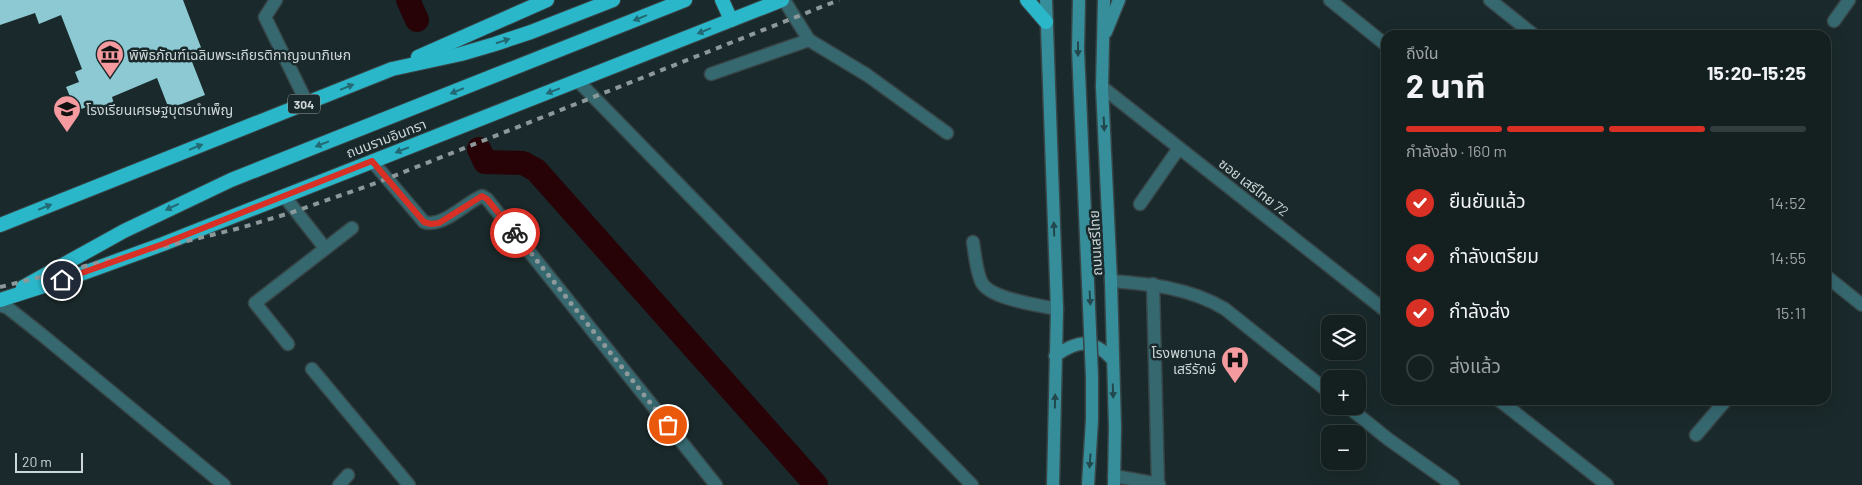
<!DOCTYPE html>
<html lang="th">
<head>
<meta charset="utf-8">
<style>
	body { margin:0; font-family:Barlow,"Noto Sans Thai",sans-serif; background:#1d2729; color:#f1f3f6; height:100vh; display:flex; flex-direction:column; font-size:19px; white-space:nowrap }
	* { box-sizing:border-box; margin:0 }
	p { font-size:16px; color:#9da2a5 }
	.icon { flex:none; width:28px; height:28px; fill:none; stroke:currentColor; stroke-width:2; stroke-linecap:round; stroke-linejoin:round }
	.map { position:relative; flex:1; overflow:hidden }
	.panel { position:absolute; left:1381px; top:30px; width:450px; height:375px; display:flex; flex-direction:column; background:#141f20; border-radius:15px; box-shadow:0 5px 20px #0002,0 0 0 1px #333d3e }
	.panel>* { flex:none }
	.tools { position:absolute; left:1321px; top:315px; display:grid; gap:10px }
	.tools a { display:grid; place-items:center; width:45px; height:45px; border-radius:10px; background:#141f20; box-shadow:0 5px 20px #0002,0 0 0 1px #333d3e; font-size:25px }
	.scale { position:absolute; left:15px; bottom:12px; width:68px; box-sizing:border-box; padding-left:5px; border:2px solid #cdd6d8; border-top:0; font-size:14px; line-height:18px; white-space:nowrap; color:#cdd6d8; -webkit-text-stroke:4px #1a292b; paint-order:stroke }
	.pin { position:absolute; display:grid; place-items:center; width:42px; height:42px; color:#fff; margin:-21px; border:2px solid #fff; border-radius:50%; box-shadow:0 1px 5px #0007 }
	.courier { position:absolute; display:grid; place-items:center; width:50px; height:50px; margin:-25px; border:4px solid #d93025; border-radius:50%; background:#fff; color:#222; box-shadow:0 1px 6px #0007 }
	.summary em { font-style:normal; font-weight:700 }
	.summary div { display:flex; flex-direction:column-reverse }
	.summary { display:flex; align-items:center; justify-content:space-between; height:85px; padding:0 25px }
	h1 { font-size:32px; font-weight:700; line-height:38px }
	.bar { display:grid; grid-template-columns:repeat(4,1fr); gap:8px 5px; align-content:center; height:60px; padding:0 25px }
	.bar i { height:6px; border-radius:4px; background:#333d3e }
	.bar .current { background:#d93025 }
	.bar p { grid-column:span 4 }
	ol { padding:0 25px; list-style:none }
	li { display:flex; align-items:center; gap:15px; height:55px }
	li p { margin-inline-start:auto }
	li .icon { padding:5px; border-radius:50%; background:#d93025; color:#fff; stroke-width:4 }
	li:last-child { color:#9da2a5 }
	li i { width:28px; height:28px; border:2px solid #333d3e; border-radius:50% }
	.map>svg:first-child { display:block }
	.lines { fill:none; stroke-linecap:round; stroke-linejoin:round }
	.canal { stroke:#270307; stroke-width:24 }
	.building { fill:#8cc9d3 }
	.service-casing { stroke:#374547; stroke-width:15 }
	.minor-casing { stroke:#374547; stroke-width:15 }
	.secondary-casing { stroke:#374547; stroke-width:15 }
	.trunk-casing { stroke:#374547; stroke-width:16 }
	.service { stroke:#366870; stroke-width:12 }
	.minor { stroke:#366870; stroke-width:12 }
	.secondary { stroke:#368e9a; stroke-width:12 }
	.trunk { stroke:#2bb7ca; stroke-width:14 }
	.rail { stroke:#8d989a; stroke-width:4; stroke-dasharray:6 6; stroke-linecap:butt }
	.secondary-bridge-casing { stroke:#374547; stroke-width:15; stroke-linecap:butt }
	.secondary-bridge { stroke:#368e9a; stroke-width:12 }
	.oneway { fill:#226973 }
	.oneway2 { fill:#22474c }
	.done { stroke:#8e999b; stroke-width:5; stroke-dasharray:0 9 }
	.route { stroke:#d93025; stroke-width:6 }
	.labels { text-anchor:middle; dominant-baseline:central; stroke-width:5; stroke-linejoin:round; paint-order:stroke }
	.shield { fill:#1a292b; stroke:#97a2a4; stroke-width:1 }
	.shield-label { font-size:12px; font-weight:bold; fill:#cdd6d8 }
	.poi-label { font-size:14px; fill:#cdd6d8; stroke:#1a292b; text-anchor:start }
	.street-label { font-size:14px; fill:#cdd6d8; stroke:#1a292b }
</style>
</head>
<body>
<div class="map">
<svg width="1862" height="485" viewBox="0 0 1862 485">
	<rect width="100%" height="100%" fill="#1a292b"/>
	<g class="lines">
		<g class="canal">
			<path d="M408,0L417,20"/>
			<path d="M479,149L485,162L523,163L536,170L816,485"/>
		</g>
	</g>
	<path class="building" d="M0,0H183L202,50L189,54L205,95L169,109L157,78L112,97L114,104L91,113L89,106L76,111L66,87L79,82L75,72L82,69L61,15L39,24L35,13L0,25Z"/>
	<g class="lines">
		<g class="service-casing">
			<g id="service">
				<path d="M276,0L265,17L307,103"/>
				<path d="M784,0L809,40L867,75L947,133"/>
				<path d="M1330,0L1386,45"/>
				<path d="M711,74L809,40"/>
				<path d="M372,161L424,222C443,228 465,203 482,196L487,199L716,485"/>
				<path d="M284,196L325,248"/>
				<path d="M973,242C975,255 976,269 981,281C988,299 1039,305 1057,309"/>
				<path d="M1111,281C1151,284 1190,288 1225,309L1330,393"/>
				<path d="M1153,284L1158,485"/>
				<path d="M288,344L255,303L352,228"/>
				<path d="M312,369L409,485"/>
				<path d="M1347,406L1388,439L1453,485"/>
				<path d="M1696,435L1726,400"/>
				<path d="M1114,476L1159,484"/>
			</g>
		</g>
		<g class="minor-casing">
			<g id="minor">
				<path d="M1490,0L1534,35"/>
				<path d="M1834,21L1849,0"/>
				<path d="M578,81L972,485"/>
				<path d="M1102,87L1386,311"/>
				<path d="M1140,204L1179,148"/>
				<path d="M1826,276L1862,305"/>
				<path d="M0,305L8,308L41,334L224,485"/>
				<path d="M1499,400L1607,485"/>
				<path d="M339,485L348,475"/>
			</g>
		</g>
		<g class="secondary-casing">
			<g id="secondary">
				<path d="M1046,0L1057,309L1053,485"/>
				<path d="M1104,0L1102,87L1111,281L1115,427L1114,485"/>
				<path d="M1106,32L1119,0"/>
				<path d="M1055,356C1078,340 1092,338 1112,359"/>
			</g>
		</g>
		<g class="trunk-casing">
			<g id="trunk">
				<path d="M722,0L731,20"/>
				<path d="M1027,0L1046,22"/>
				<path d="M418,57L547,0"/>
				<path d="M0,225L392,69L461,54L495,44L531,32L613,0"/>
				<path d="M23,287L124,231L231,180L685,0"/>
				<path d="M0,300L78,275L163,244L782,0"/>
			</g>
		</g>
		<use href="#service" class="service"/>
		<use href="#minor" class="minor"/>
		<use href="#secondary" class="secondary"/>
		<use href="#trunk" class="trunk"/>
		<path class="rail" d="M0,287L240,228L290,213L376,183L839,0"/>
		<g class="secondary-bridge-casing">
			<path id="secondary-bridge" d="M1079,0L1078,49L1092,377V420L1088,485"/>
		</g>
		<use href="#secondary-bridge" class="secondary-bridge"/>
	</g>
	<defs><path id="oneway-solid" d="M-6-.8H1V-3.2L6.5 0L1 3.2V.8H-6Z" transform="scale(1.25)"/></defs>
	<g class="oneway">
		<use href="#oneway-solid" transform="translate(640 18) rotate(158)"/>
		<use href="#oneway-solid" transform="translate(704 31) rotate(158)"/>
		<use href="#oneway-solid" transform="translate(503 41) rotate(-18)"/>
		<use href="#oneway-solid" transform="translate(347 87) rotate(-22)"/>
		<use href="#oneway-solid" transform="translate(457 91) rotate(158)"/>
		<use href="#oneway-solid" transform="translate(553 91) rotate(159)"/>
		<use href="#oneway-solid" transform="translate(322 144) rotate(159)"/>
		<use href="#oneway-solid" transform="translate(196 147) rotate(-22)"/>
		<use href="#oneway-solid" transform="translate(402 150) rotate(159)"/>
		<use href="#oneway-solid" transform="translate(45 207) rotate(-22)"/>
		<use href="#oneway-solid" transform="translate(172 207) rotate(155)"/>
	</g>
	<g class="oneway2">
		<use href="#oneway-solid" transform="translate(1078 49) rotate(90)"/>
		<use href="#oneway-solid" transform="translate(1104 124) rotate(87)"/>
		<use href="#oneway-solid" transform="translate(1054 229) rotate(-92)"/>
		<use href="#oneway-solid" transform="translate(1090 298) rotate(87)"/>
		<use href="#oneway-solid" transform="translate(1113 391) rotate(88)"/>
		<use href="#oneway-solid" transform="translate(1055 401) rotate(-89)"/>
		<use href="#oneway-solid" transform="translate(1090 461) rotate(94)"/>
	</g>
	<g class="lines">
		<path class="done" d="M515,233L668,425"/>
		<path class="route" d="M62,280L163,244L372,161L424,222L431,224L439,223L482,196L487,199L515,233"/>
	</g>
	<defs>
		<g id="museum-pin" transform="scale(1.4375)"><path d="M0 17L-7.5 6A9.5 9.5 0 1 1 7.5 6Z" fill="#f59b9f" stroke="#1a292b"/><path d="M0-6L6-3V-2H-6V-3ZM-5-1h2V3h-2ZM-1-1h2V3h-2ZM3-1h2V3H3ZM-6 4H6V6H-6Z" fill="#111"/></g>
		<g id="school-pin" transform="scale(1.4375)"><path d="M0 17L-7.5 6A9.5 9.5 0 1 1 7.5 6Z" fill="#f59b9f" stroke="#1a292b"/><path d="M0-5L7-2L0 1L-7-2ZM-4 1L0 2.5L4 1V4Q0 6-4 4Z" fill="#111"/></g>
		<g id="hospital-pin" transform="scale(1.4375)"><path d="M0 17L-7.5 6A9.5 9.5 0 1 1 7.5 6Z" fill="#f59b9f" stroke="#1a292b"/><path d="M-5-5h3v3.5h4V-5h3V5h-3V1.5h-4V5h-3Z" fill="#111"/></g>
	</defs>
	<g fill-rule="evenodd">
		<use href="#museum-pin" x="110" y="54"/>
		<use href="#school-pin" x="67" y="109"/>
		<use href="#hospital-pin" x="1235" y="360"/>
	</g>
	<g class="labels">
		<rect class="shield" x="288" y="94.5" width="32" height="19" rx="4"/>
		<g class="shield-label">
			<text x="304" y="104">304</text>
		</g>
		<g class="poi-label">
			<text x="129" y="54">พิพิธภัณฑ์เฉลิมพระเกียรติกาญจนาภิเษก</text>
			<text x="86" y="109">โรงเรียนเศรษฐบุตรบำเพ็ญ</text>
			<text x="1216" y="352" text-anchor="end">โรงพยาบาล<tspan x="1216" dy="16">เสรีรักษ์</tspan></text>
		</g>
		<g class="street-label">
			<text transform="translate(386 138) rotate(-21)">ถนนรามอินทรา</text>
			<text transform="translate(1254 187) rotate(38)">ซอย เสรีไทย 72</text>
			<text transform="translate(1095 243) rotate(-93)">ถนนเสรีไทย</text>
		</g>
	</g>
</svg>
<div class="tools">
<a><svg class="icon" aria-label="layers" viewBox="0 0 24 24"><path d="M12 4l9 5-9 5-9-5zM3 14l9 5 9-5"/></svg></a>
<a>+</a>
<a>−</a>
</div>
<div class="scale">20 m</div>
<div class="pin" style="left:668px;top:425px;background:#ea580c"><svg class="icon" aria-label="bag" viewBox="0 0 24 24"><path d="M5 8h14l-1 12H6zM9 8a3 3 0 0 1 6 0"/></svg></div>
<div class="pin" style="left:62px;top:280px;background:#1f2937"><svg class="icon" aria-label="home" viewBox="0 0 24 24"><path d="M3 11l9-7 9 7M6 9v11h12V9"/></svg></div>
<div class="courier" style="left:515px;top:233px"><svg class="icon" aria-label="bike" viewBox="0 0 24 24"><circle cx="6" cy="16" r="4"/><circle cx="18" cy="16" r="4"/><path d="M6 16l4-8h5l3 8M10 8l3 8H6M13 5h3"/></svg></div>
<section class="panel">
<div class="summary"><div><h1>2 นาที</h1><p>ถึงใน</p></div><em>15:20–15:25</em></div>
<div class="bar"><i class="current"></i><i class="current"></i><i class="current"></i><i></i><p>กำลังส่ง · 160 m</p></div>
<ol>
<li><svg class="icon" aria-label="check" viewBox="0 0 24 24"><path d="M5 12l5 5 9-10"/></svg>ยืนยันแล้ว<p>14:52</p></li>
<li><svg class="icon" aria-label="check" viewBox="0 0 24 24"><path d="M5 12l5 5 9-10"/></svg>กำลังเตรียม<p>14:55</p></li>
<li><svg class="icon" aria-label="check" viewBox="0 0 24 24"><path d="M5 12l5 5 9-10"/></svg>กำลังส่ง<p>15:11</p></li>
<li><i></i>ส่งแล้ว</li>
</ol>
</section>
</div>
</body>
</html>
